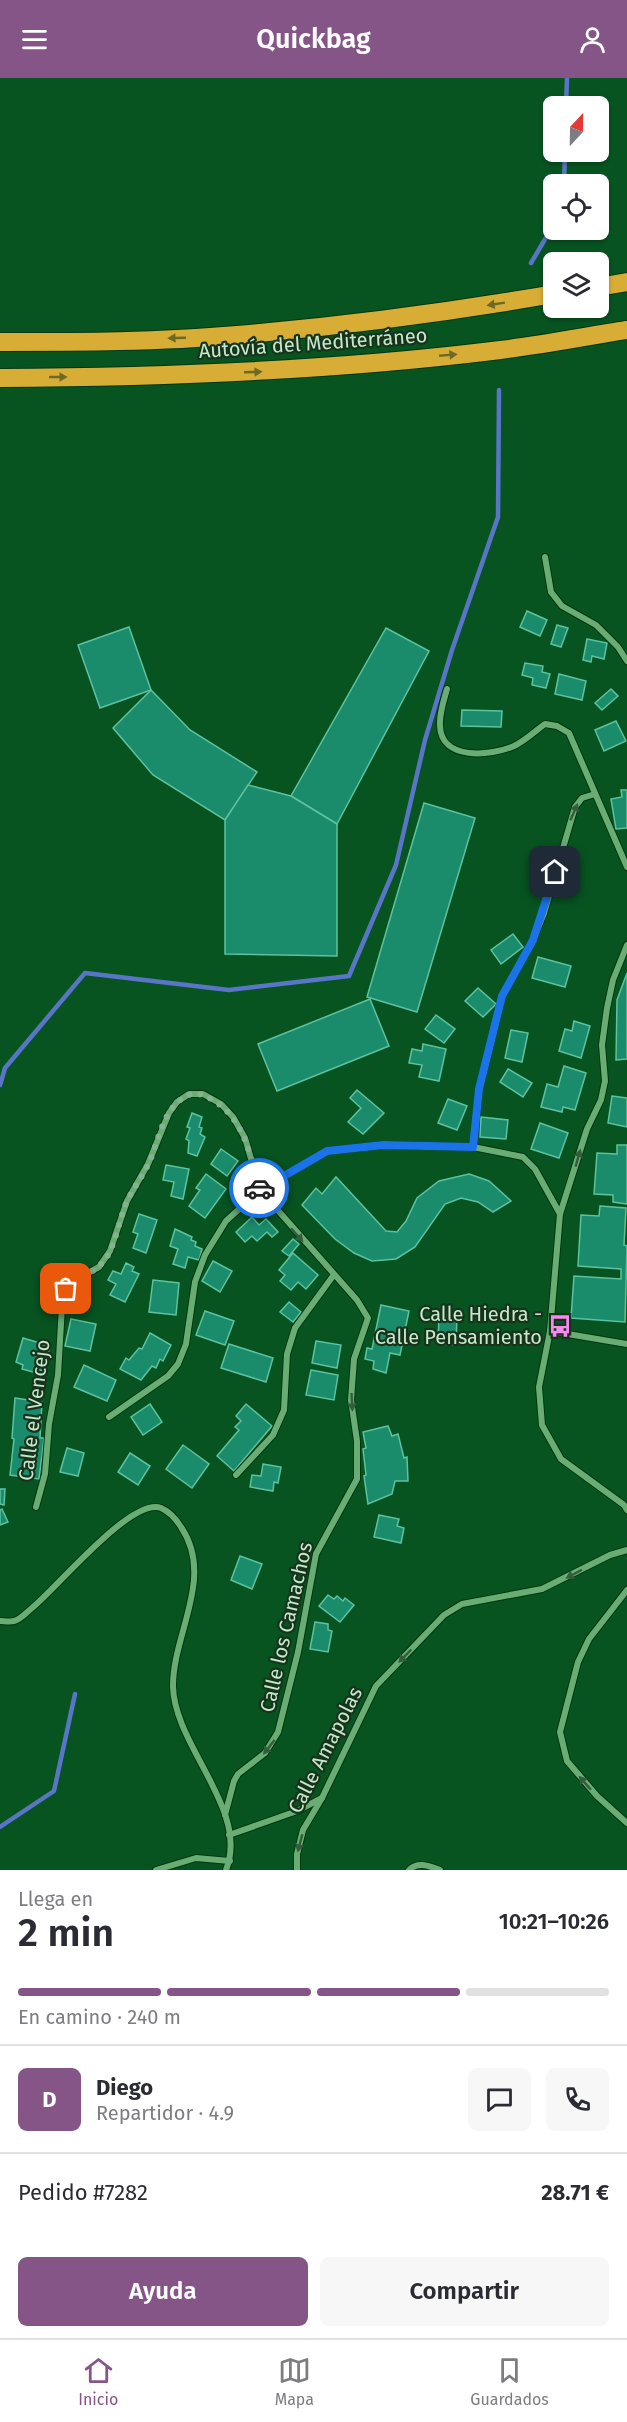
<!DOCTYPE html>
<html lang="es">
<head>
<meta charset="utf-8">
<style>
	body { margin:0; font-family:"Fira Sans",sans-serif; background:#f7f7f7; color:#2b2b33; height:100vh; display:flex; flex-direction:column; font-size:22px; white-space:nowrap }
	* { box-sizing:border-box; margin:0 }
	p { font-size:20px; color:#7c7c81 }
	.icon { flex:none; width:33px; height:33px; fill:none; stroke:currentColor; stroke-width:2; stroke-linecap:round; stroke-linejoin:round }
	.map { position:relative; height:1792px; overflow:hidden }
	.sheet { display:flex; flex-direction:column; background:#fff; flex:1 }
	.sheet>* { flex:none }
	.needle { width:39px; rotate:22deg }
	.buttons { position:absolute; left:543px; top:18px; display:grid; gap:12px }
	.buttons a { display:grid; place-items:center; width:66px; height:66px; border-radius:9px; background:#fff; box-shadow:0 2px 4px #0004; font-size:30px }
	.pin { position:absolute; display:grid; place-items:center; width:51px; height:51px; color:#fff; margin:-26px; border-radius:12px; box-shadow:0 3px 9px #0006 }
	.courier { position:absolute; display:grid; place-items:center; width:60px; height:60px; margin:-30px; border:4px solid #1a73e8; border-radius:50%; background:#fff; color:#222; box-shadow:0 2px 8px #0007 }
	.overview em { font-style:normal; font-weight:600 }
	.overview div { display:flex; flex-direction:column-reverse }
	.overview { display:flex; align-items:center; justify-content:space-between; height:102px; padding:0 18px }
	h1 { font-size:39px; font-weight:600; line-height:45px }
	.bar { display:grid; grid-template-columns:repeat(4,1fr); gap:9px 6px; align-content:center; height:72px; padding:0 18px }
	.bar i { height:8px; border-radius:4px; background:#e1e1e2 }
	.bar .active { background:#855588 }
	.bar p { grid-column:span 4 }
	.line { display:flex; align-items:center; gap:15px; padding:0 18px; border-top:2px solid #e1e1e2 }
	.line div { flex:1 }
	.round { display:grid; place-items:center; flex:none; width:63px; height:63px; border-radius:9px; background:#f7f7f7 }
	.action { display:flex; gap:12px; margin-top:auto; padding:12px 18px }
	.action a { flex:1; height:69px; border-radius:9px; background:#855588; color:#fff; font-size:24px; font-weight:600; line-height:69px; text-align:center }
	.action a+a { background:#f7f7f7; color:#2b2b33 }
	header { display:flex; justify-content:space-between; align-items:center; height:78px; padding:0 18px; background:#855588; color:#fff; font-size:27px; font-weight:600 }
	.tabs { display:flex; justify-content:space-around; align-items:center; height:84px; border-top:2px solid #e1e1e2; background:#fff; font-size:16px; color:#7c7c81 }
	.tabs a { display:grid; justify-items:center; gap:3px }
	.tabs .active { color:#855588 }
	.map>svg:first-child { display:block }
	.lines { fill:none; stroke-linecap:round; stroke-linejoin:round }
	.stream { stroke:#5a75c7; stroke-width:4.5 }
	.building { fill:#1a8b6b; stroke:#5dc29f; stroke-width:1.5 }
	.street-casing { stroke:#003610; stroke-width:8 }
	.highway-casing { stroke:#003610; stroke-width:20 }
	.street { stroke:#69ad75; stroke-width:6 }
	.highway { stroke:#d7ad35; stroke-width:18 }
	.oneway { fill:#6d6a27 }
	.oneway2 { fill:#345e3b }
	.done { stroke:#83b48f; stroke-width:6; stroke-dasharray:0 10.8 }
	.route { stroke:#1a73e8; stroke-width:8 }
	.labels { text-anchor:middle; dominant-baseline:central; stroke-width:4.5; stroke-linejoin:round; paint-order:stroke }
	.street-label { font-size:20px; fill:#c6e8ca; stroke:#17331c }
	.poi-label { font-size:20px; fill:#c6e8ca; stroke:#17331c; text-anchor:end }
</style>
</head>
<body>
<header><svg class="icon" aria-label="menu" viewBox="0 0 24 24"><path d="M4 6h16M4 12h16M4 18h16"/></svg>Quickbag<svg class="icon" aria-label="person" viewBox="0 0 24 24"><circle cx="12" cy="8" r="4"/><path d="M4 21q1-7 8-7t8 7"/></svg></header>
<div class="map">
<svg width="627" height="1792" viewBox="0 0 627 1792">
	<rect width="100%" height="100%" fill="#075421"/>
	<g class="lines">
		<g class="stream">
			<path d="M566,28L567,0"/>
			<path d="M564,106L565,74"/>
			<path d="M531,185L554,146"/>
			<path d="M0,1007L5,990L85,895L229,912L349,898L396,787L425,662L452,572L498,439L499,312"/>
			<path d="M0,1749L54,1713L75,1616"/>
		</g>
	</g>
	<g class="building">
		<path d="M527,533L547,542L540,558L520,549Z"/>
		<path d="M557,547L568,550L561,569L551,566Z"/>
		<path d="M129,549L151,612L100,630L78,567Z"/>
		<path d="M386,550L429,573L337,746L291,718Z"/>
		<path d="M587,561L607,565L604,581L592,578L591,584L583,582Z"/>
		<path d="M525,585L543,588L542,594L550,596L546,610L532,607L533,600L522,597Z"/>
		<path d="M559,596L586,603L582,622L555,616Z"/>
		<path d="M611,611L618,618L602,632L595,625Z"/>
		<path d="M151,612L190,652L257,694L225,742L153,697L113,650Z"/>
		<path d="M462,632L502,633L501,649L461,648Z"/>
		<path d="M616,643L626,663L604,673L595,652Z"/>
		<path d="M248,707L291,718L337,746V878L225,876V742Z"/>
		<path d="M621,712H627V750L616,751L611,721L622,719Z"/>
		<path d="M424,725L475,740L417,934L367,919Z"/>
		<path d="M513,856L523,869L501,886L491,872Z"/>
		<path d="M538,879L571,888L565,909L532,900Z"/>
		<path d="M627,895V981L616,982L617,922Z"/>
		<path d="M478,910L496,926L483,939L465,923Z"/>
		<path d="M370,921L389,968L277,1013L258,966Z"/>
		<path d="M436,937L455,951L444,965L425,951Z"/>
		<path d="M574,943L590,948L581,980L559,973L565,951L572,953Z"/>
		<path d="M511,952L528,955L522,984L505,980Z"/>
		<path d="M423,966L446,971L439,1003L419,999L422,987L409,985L412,971L422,973Z"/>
		<path d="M564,988L586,995L575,1032L563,1029L562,1034L541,1029L547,1006L558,1009Z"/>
		<path d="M508,991L532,1005L523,1019L500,1004Z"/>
		<path d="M357,1012L384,1035L363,1056L348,1044L361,1030L350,1020Z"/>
		<path d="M612,1018L627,1020V1049L608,1045Z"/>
		<path d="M448,1021L467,1028L457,1052L438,1045Z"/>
		<path d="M192,1035L202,1039L199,1049L202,1050L200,1056L205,1059L197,1078L188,1075L189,1063L186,1061L190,1050L187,1049Z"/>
		<path d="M481,1039L508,1042L506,1061L480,1059Z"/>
		<path d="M540,1045L568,1055L559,1080L531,1071Z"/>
		<path d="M617,1067H627V1126L613,1124V1117L594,1116L597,1075L617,1076Z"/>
		<path d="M221,1071L238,1083L227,1098L211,1086Z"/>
		<path d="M166,1087L189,1091L183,1121L171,1118L174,1104L163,1102Z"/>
		<path d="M206,1096L226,1111L205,1140L189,1128L200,1112L196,1110Z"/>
		<path d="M469,1096L489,1103L511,1123L493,1134L478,1124L461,1120L445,1126L415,1169L396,1181L372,1183L354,1175L335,1161L302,1127L316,1110L322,1116L336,1099L386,1153L397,1154L406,1143L417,1120L439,1103Z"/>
		<path d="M600,1128L626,1130L624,1167L627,1168L625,1244L571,1240L574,1198L621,1201V1191L578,1188L581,1137L599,1138Z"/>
		<path d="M139,1136L157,1142L146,1175L133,1170L138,1156L133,1154Z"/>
		<path d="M252,1139L259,1147L266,1141L278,1154L272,1159L267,1154L257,1163L252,1158L245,1164L236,1154Z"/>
		<path d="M175,1151L192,1159L191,1162L196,1164L195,1168L202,1171L199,1182L188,1179L185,1190L173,1186L178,1171L170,1168Z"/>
		<path d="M293,1161L299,1166L289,1178L282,1173Z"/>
		<path d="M293,1175L318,1197L306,1211L298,1204L291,1212L280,1203L285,1197L279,1192Z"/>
		<path d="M213,1183L232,1193L220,1214L202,1203Z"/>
		<path d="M126,1185L134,1189L132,1193L139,1196L125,1224L110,1217L116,1206L108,1202L113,1193L121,1196Z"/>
		<path d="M153,1202L179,1205L176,1237L149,1234Z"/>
		<path d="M289,1224L301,1234L293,1244L280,1234Z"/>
		<path d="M381,1227L409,1233L400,1277L390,1275L386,1295L373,1291L374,1283L365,1281L367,1270L372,1271Z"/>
		<path d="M205,1233L234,1243L225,1267L196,1257Z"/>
		<path d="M439,1237L457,1238L456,1267L438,1266Z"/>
		<path d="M71,1241L96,1246L90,1273L65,1268Z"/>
		<path d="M150,1255L171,1267L163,1283L160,1281L156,1290L152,1288L141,1302L120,1291L126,1280L129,1282L139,1270L142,1271Z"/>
		<path d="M23,1260L50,1268L43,1293L38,1291L37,1295L22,1291L23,1287L16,1284Z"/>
		<path d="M316,1263L341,1267L337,1290L312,1285Z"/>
		<path d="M229,1266L273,1280L266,1304L221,1290Z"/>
		<path d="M84,1287L116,1302L107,1323L74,1309Z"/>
		<path d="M311,1292L338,1297L334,1322L306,1317Z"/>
		<path d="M15,1320L42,1324L40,1360H44L39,1401L10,1397L14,1361L12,1360Z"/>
		<path d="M150,1326L162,1344L143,1357L131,1339Z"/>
		<path d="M246,1326L272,1348L234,1393L217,1378L239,1352L235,1349L241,1343L236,1338Z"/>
		<path d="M388,1348L392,1358L398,1356L404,1380L407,1379L408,1403H395L392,1416L368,1426L364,1398L366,1397L363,1371L366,1370L363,1354Z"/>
		<path d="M183,1367L209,1386L192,1410L166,1391Z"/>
		<path d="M67,1370L84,1375L78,1398L60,1394Z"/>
		<path d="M130,1375L150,1388L138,1407L118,1394Z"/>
		<path d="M263,1386L281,1389L278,1405L274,1404L273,1413L250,1409L252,1397L261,1398Z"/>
		<path d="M0,1411H5L4,1427L0,1426Z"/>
		<path d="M2,1431L8,1444L0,1447V1432Z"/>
		<path d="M379,1437L399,1441L397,1448L404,1450L401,1465L374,1459Z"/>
		<path d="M240,1478L262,1486L252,1511L231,1502Z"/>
		<path d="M328,1517L334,1521L337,1518L343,1523L345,1520L354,1527L340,1544L319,1528Z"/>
		<path d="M315,1544L328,1546V1552L332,1553L328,1574L310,1571Z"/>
	</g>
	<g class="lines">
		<g class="street-casing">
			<g id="street">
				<path d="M545,479L551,514L562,528L596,547L618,569L627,583"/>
				<path d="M447,611C444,622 439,636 440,648C441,683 491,678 514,668C525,663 535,653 545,646L557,648L569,655L627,789"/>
				<path d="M627,867L613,902L607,930L602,967L605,1003L601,1022L587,1051L560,1136L550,1253L539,1309L542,1347L561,1381L624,1427L627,1432"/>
				<path d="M473,1069L479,1012L502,918L533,862L544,835L575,729L582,720L595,716"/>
				<path d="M550,1253L627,1266"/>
				<path d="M109,1339L168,1298L178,1286L186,1266L195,1204L205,1177L226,1143L260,1112L327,1073L383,1067L473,1069L523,1079L535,1091L560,1136"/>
				<path d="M236,1397L273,1357L284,1332L287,1276L295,1250L333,1198"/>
				<path d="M36,1429L45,1396L49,1346L58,1297L62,1228L66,1211L79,1200L99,1189L110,1173L127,1123L148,1086L169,1035L177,1024L189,1016H203L221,1026L233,1039L245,1060L260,1112L357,1222L368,1240L354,1281L351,1322L357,1363V1401L316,1476L298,1574L278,1654L265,1675L238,1696L234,1703L225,1737"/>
				<path d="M627,1512L589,1561L578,1584L560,1654L567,1683L597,1718L627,1745"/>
				<path d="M0,1543C4,1543 10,1544 14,1543C20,1542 27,1534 32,1530C57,1510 131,1419 161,1430C170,1434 176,1441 181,1449C215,1499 173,1555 173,1608C174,1668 250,1732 226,1792"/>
				<path d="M229,1757L297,1733L322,1720"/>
				<path d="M156,1792L196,1780L230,1783"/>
				<path d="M297,1792V1776L303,1752L322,1720L376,1608L444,1537L462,1526L542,1511L610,1477L627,1472"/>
				<path d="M409,1792C418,1783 429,1788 440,1792"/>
			</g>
		</g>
		<g class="highway-casing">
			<g id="highway">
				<path d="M598,209L627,204"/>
				<path d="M0,264C79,264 159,264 237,257C343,248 449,234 554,216"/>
				<path d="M0,300C164,299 329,293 492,273C537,268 582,259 627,252"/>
			</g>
		</g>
		<use href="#street" class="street"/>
		<use href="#highway" class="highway"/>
	</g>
	<defs><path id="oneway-solid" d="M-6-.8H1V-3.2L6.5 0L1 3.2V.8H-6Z" transform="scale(1.5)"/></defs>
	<g class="oneway">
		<use href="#oneway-solid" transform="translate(496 226) rotate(171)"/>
		<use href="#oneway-solid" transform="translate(177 260) rotate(178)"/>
		<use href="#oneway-solid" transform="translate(448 277) rotate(-5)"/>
		<use href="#oneway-solid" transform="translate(253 294) rotate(-2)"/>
		<use href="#oneway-solid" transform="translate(58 299)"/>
	</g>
	<g class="oneway2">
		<use href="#oneway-solid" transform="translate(574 734) rotate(-66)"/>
		<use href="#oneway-solid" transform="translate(578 1080) rotate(-74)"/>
		<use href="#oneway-solid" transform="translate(297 1157) rotate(48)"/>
		<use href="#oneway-solid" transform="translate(352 1324) rotate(87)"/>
		<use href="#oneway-solid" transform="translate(574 1496) rotate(152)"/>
		<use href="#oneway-solid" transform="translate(405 1578) rotate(134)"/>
		<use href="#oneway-solid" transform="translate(269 1669) rotate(128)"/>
		<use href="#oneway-solid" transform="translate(585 1705) rotate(-131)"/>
		<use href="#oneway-solid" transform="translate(300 1765) rotate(105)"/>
	</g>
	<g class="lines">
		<path class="done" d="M66,1211C81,1198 102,1192 110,1173C117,1158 120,1141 126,1125C133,1111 142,1099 149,1085C157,1067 162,1037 178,1024C188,1014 199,1014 211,1021C244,1040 250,1076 259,1110"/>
		<path class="route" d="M259,1110L260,1112L327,1073L383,1067L473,1069L479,1011L502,918L533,862L555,794"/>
	</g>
	<defs>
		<g id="bus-bare" transform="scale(1.8)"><path d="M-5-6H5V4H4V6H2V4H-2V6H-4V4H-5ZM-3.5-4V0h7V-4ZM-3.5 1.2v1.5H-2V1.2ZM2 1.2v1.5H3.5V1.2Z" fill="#f489f0" stroke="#17331c" stroke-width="2.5" paint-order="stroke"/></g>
	</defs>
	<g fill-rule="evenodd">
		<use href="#bus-bare" x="560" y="1248"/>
	</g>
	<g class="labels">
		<g class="street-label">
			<text transform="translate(313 265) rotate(-4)">Autovía del Mediterráneo</text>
			<text transform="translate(34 1332) rotate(-83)">Calle el Vencejo</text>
			<text transform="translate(286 1549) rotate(-77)">Calle los Camachos</text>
			<text transform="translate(325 1672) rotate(-63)">Calle Amapolas</text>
		</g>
		<g class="poi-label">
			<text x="542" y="1236">Calle Hiedra -<tspan x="542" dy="23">Calle Pensamiento</tspan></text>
		</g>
	</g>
</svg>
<div class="buttons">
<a><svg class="needle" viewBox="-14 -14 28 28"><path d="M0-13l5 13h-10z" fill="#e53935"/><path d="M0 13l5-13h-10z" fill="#7c7c81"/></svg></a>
<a><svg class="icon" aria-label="locate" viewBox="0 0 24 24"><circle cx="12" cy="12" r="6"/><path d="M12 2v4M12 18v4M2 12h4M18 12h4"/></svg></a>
<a><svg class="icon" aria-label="layers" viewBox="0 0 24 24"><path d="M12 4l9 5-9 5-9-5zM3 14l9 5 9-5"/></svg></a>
</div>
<div class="pin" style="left:66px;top:1211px;background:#ea580c"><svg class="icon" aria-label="bag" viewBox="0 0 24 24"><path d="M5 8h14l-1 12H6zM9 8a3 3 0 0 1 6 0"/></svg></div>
<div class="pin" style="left:555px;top:794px;background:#1f2937"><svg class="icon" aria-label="home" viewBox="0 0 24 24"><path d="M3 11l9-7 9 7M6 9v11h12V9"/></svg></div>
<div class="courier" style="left:259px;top:1110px"><svg class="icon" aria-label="car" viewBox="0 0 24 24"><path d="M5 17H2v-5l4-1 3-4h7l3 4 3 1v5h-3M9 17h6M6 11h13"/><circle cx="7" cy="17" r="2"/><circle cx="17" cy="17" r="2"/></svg></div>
</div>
<section class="sheet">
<div class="overview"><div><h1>2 min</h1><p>Llega en</p></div><em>10:21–10:26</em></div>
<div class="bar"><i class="active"></i><i class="active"></i><i class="active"></i><i></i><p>En camino · 240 m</p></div>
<div class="line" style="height:108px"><b class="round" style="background:#855588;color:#fff">D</b><div><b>Diego</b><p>Repartidor · 4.9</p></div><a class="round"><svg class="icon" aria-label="chat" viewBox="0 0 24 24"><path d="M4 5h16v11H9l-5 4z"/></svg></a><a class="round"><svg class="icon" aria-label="phone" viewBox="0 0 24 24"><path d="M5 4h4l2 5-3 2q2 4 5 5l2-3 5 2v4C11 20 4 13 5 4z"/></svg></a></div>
<div class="line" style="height:78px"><div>Pedido #7282</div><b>28.71 €</b></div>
<div class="action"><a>Ayuda</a><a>Compartir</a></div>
</section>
<nav class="tabs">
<a class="active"><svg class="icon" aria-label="home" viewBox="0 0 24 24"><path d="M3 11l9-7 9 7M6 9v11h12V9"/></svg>Inicio</a>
<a><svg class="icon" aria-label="map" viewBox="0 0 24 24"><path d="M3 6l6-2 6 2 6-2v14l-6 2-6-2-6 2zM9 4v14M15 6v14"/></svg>Mapa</a>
<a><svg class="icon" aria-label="saved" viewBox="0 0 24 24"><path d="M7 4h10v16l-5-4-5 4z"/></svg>Guardados</a>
</nav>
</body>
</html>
